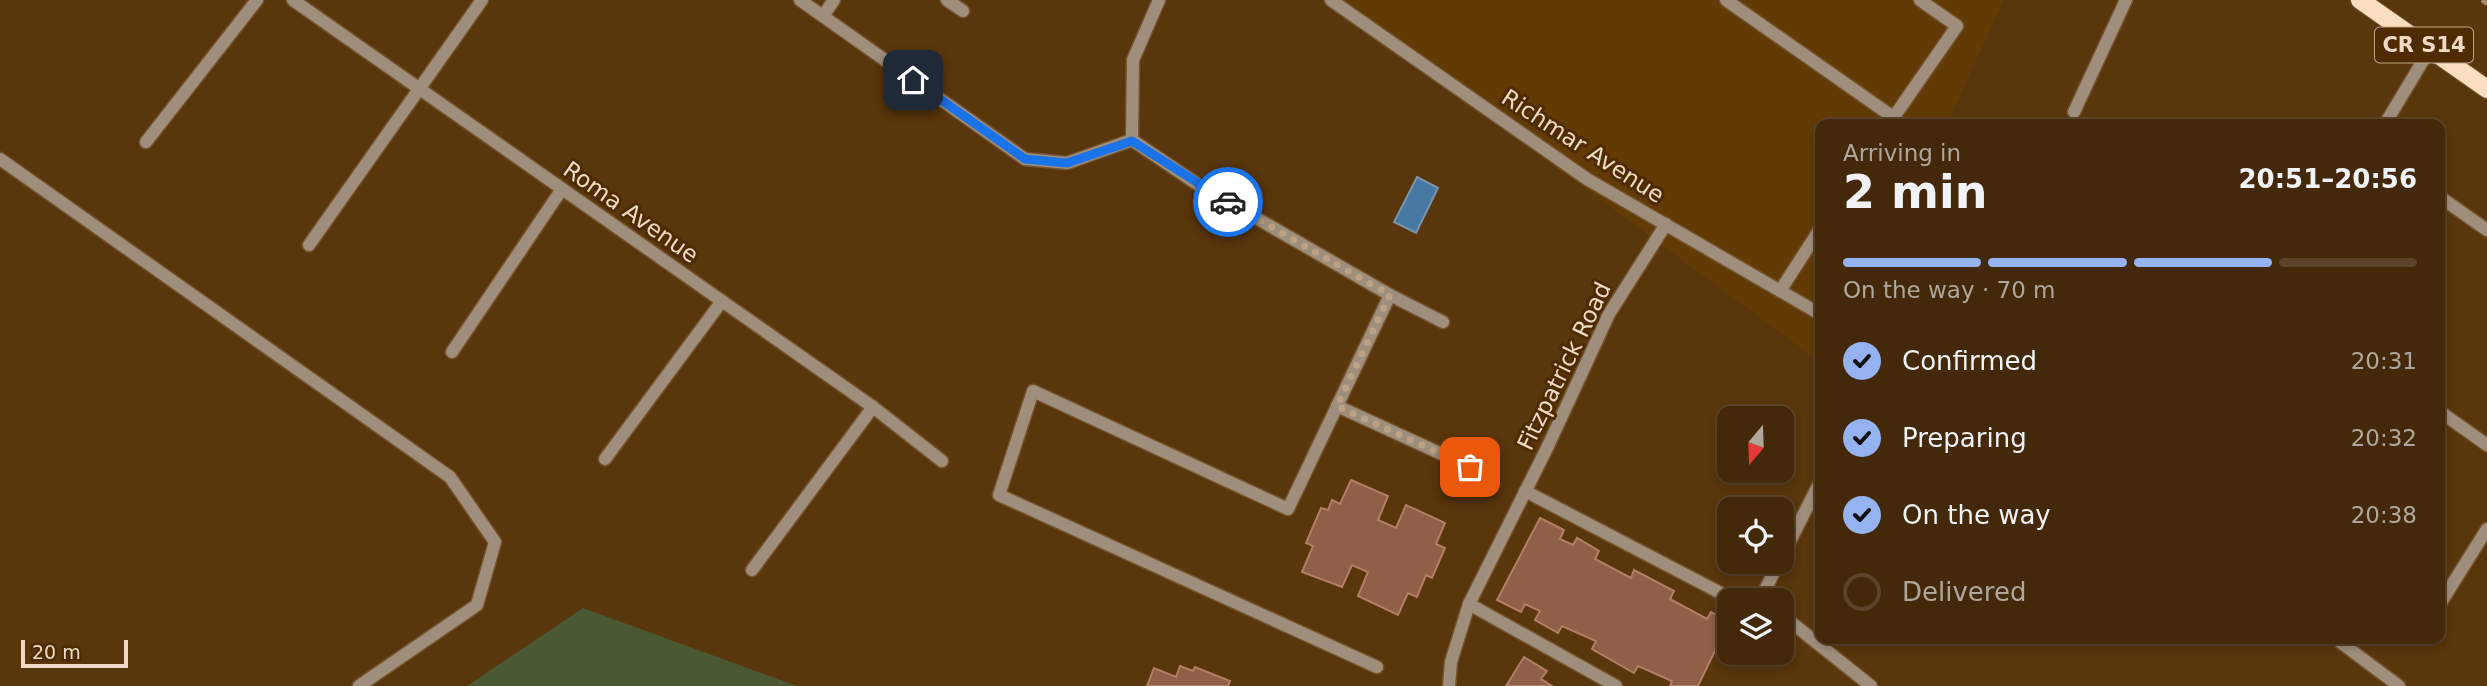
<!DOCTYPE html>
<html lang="en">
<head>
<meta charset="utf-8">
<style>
	body { margin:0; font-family:"DejaVu Sans",sans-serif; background:#4a3012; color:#f1f3f6; height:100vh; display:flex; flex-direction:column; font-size:26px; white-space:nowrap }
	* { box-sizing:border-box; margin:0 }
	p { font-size:23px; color:#afa69c }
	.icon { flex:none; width:38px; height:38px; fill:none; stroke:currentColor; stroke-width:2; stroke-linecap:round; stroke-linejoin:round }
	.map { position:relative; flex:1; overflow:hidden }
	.details { position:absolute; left:1815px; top:119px; width:630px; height:525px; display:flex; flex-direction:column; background:#432809; border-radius:14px; box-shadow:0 4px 10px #0003,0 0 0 2px #5b442a }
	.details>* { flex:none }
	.needle { width:46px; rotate:199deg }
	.controls { position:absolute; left:1717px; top:406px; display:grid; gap:14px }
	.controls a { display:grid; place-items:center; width:77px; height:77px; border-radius:14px; background:#432809; box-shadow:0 4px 10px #0003,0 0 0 2px #5b442a; font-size:35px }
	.scale { position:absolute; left:21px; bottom:18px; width:107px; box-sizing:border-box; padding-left:7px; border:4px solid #f0dac6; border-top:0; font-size:19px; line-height:24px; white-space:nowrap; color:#f0dac6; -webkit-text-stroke:5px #4e2c00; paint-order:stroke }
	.pin { position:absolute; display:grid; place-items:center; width:60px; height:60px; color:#fff; margin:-30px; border-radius:14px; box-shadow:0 4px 10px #0006 }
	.courier { position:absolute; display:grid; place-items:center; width:70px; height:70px; margin:-35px; border:5px solid #1a73e8; border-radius:50%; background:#fff; color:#222; box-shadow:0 2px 9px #0007 }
	.summary em { font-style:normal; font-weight:800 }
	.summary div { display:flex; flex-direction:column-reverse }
	.summary { display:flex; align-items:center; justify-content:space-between; height:119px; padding:0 28px }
	h1 { font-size:46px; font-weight:800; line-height:52px }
	.bar { display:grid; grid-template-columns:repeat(4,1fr); gap:10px 7px; align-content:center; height:84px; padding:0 28px }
	.bar i { height:9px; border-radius:5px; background:#5b442a }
	.bar .selected { background:#95b2f1 }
	.bar p { grid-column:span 4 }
	ol { padding:0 28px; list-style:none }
	li { display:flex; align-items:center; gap:21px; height:77px }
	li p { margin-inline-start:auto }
	li .icon { padding:7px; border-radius:50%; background:#95b2f1; color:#111; stroke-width:4 }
	li:last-child { color:#afa69c }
	li i { width:38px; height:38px; border:4px solid #5b442a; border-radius:50% }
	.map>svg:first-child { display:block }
	.built { fill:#623a05 }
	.green { fill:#4a5834 }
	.water { fill:#4678a3; stroke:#7995ae; stroke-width:2 }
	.building { fill:#905f47; stroke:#b27e66; stroke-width:2 }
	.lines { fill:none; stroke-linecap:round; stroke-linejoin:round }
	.minor-casing { stroke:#74542d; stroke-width:15 }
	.major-casing { stroke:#74542d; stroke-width:20 }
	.path { stroke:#a88c6d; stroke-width:4.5; stroke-dasharray:7 3.5; stroke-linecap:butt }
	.minor { stroke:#a08e7d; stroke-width:12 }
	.major { stroke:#fbddc0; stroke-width:18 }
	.done { stroke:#bba185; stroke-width:7; stroke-dasharray:0 12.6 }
	.route { stroke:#1a73e8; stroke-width:9 }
	.labels { text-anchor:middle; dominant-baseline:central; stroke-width:6; stroke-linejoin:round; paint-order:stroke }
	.shield { fill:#4e2c00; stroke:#bfa68b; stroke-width:2 }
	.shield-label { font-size:21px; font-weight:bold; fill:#f0dac6 }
	.street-label { font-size:23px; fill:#f0dac6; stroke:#4e2c00 }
</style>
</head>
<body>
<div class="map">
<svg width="2487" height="686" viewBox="0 0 2487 686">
	<rect width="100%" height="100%" fill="#59360c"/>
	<path class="built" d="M1330,0H2004L1947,124H1820V362Z"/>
	<path class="green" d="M583,608L797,686H467Z"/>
	<path class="water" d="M1417,177L1438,188L1416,233L1394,222Z"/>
	<g class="building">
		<path d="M1351,480L1388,496L1378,520L1396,528L1406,505L1445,523L1436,544L1445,548L1432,578L1426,575L1417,597L1408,593L1398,615L1358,596L1368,572L1352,565L1342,587L1302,572L1313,546L1306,543L1321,508L1328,510L1332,500L1340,504Z"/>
		<path d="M1540,518L1564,530L1560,539L1573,545L1577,538L1599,551L1595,559L1631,578L1634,570L1674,591L1670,599L1707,619L1711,612L1729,622L1698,686H1670L1672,681L1638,666L1634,673L1592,649L1596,641L1562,626L1558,633L1535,620L1540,611L1525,604L1521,612L1497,600Z"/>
		<path d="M1524,657L1547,671L1541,679L1552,686H1506Z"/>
		<path d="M1180,666L1193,671L1195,667L1230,681L1228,686H1147L1154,668L1176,677Z"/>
	</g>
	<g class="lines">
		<g class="minor-casing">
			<g id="minor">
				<path d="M293,0L873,407L942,461"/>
				<path d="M800,0L1025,159L1067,163L1132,140"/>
				<path d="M947,0L963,11"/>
				<path d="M1331,0L1587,179L1820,314"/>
				<path d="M1726,0L1893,117"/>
				<path d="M823,16L834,0"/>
				<path d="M2074,112L2126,0"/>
				<path d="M1889,124L1957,26L1920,0"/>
				<path d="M2385,124L2430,49"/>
				<path d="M1132,140L1197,184L1390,295"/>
				<path d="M1132,140L1133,60L1159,0"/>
				<path d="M146,142L257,0"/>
				<path d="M0,159L450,477L495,542L477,605L359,686"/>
				<path d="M2440,197L2487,230"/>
				<path d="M309,245L482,0"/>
				<path d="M1780,291L1820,229"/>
				<path d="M452,352L562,189"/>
				<path d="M1337,406L1470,467"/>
				<path d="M2440,417L2442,413L2487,445"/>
				<path d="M605,459L722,301"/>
				<path d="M1525,491L1734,600"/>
				<path d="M1782,557L1820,482"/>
				<path d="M752,570L873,407"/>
				<path d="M1756,600L1761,598L1779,562"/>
				<path d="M1469,604L1616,686"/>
				<path d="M2440,604L2487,529"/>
				<path d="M1782,615L1871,686"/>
				<path d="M2336,639L2399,686"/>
				<path d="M1377,667L999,495L1033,391L1288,509L1390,295L1443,322"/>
				<path d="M1449,686L1451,662L1469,604L1548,446L1609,314L1666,224"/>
			</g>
		</g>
		<g class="major-casing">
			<path id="major" d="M2360,0L2487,89"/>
		</g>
		<path class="path" d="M2482,0L2487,4"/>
		<use href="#minor" class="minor"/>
		<use href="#major" class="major"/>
	</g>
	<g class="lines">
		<path class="done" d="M1228,202L1390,295L1337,406L1470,467"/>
		<path class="route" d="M913,80L1025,159L1067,163L1132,141L1228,202"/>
	</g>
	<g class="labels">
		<rect class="shield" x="2375" y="27.5" width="98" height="35" rx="5"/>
		<g class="shield-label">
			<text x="2424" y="45">CR S14</text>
		</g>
		<g class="street-label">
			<text transform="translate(1583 146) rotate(33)">Richmar Avenue</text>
			<text transform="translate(631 212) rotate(35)">Roma Avenue</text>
			<text transform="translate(1564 366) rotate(-64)">Fitzpatrick Road</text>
		</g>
	</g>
</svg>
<div class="controls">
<a><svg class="needle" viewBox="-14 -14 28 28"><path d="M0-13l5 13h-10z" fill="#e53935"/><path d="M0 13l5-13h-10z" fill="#afa69c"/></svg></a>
<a><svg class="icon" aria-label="locate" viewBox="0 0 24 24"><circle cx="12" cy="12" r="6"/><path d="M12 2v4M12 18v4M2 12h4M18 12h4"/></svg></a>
<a><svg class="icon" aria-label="layers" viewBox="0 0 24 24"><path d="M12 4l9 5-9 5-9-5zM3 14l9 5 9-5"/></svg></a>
</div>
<div class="scale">20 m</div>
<div class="pin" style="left:1470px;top:467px;background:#ea580c"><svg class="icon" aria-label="bag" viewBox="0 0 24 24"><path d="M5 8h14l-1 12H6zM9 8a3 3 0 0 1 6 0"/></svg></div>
<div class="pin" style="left:913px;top:80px;background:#1f2937"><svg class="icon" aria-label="home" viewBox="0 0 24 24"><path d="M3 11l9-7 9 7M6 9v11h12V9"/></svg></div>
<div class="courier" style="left:1228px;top:202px"><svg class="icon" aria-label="car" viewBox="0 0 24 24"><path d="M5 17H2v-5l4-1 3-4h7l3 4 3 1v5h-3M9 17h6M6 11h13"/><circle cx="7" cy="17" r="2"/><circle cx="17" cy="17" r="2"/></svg></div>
<section class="details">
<div class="summary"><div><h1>2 min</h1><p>Arriving in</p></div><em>20:51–20:56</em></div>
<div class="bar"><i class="selected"></i><i class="selected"></i><i class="selected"></i><i></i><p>On the way · 70 m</p></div>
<ol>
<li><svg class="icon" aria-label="check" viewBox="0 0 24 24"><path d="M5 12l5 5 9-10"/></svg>Confirmed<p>20:31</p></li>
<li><svg class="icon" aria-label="check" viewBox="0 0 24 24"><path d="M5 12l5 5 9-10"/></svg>Preparing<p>20:32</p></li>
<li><svg class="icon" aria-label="check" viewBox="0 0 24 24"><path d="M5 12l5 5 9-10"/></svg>On the way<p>20:38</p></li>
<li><i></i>Delivered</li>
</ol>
</section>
</div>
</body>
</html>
